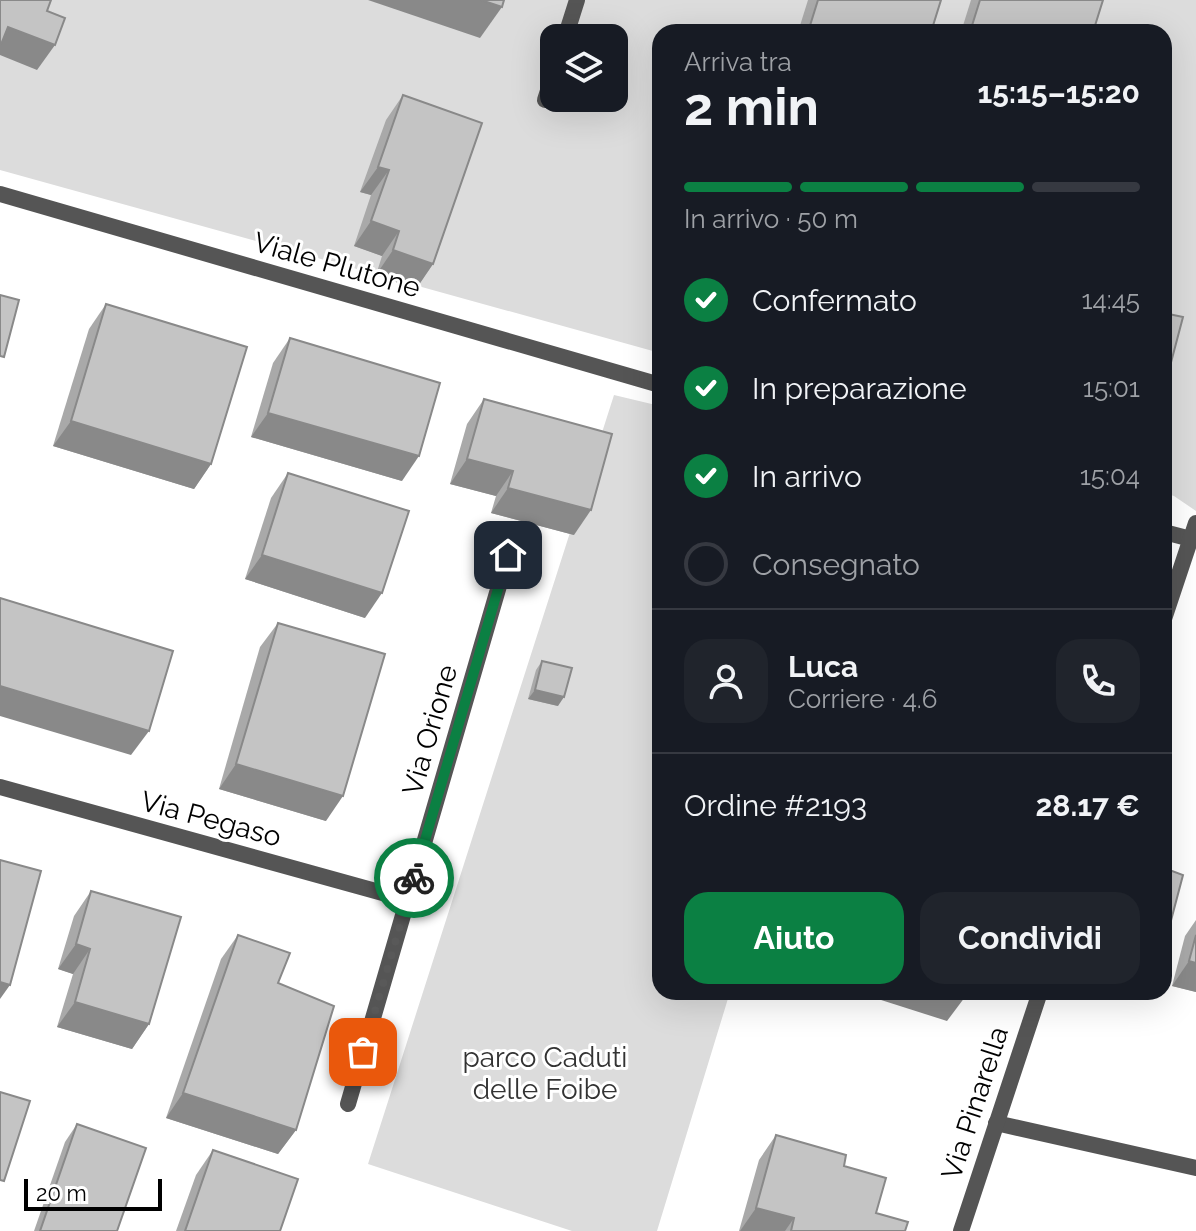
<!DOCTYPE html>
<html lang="it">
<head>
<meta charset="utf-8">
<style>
	body { margin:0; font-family:Raleway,sans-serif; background:#20242c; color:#f1f3f6; height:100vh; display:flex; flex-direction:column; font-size:30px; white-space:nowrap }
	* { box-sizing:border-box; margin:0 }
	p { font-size:26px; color:#9ea1a6 }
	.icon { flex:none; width:44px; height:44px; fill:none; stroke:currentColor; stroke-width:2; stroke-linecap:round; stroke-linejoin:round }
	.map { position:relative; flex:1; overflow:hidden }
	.side { position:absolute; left:652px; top:24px; width:520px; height:976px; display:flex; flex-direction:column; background:#171b24; border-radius:24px; box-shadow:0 8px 32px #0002 }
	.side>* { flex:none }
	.controls { position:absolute; left:540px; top:24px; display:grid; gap:16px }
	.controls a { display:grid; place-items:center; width:88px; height:88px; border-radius:16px; background:#171b24; box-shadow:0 8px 32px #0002; font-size:40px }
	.scale { position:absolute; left:24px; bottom:20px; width:138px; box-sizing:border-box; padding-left:8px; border:4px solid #000; border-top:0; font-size:22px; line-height:28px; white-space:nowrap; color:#000; -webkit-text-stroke:6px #fff; paint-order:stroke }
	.pin { position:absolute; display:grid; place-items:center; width:68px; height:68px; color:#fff; margin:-34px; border-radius:16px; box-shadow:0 4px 12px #0006 }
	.courier { position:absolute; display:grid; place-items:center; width:80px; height:80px; margin:-40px; border:6px solid #0b8043; border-radius:50%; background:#fff; color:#222; box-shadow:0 2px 10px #0007 }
	.overview em { font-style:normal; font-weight:700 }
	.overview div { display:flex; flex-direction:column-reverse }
	.overview { display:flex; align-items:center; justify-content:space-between; height:136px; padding:0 32px }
	h1 { font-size:52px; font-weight:700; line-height:60px }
	.bar { display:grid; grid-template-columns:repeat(4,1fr); gap:12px 8px; align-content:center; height:96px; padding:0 32px }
	.bar i { height:10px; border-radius:6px; background:#363941 }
	.bar .current { background:#0b8043 }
	.bar p { grid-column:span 4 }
	.line { display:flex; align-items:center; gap:20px; padding:0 32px; border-top:2px solid #363941 }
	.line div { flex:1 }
	.round { display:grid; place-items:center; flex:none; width:84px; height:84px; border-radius:24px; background:#20242c }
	ol { padding:0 32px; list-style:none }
	li { display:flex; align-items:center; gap:24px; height:88px }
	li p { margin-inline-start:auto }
	li .icon { padding:8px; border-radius:50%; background:#0b8043; color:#fff; stroke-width:4 }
	li:last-child { color:#9ea1a6 }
	li i { width:44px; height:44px; border:4px solid #363941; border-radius:50% }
	.primary-button { display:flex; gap:16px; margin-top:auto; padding:16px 32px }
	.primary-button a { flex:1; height:92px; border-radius:24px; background:#0b8043; color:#fff; font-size:32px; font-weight:700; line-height:92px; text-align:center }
	.primary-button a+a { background:#20242c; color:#f1f3f6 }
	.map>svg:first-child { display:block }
	.green { fill:#dcdcdc; fill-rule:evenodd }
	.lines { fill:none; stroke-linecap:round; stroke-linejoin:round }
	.minor { stroke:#555; stroke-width:16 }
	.tertiary { stroke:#555; stroke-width:16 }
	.wall { fill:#a9a9a9 }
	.shaded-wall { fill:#898989 }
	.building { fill:#c4c4c4; stroke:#898989; stroke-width:2 }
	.done { stroke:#595959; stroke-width:8; stroke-dasharray:0 14.4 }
	.route { stroke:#0b8043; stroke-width:10 }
	.labels { text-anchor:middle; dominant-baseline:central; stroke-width:6; stroke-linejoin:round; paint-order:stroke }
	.street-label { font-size:28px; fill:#000; stroke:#fff }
	.park-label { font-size:28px; fill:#333; stroke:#fff }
</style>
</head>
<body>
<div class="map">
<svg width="1196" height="1231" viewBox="0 0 1196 1231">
	<rect width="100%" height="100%" fill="#fff"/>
	<g class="green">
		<path d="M0,0H1196V511L1174,496L1164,493V32H660V353L0,170ZM554,38H614V98H554Z"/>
		<path d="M614,395L660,406V992H730L657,1231H572L368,1164Z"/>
	</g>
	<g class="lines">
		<g class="minor">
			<path d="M565,38L577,0"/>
			<path d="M545,100L554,72"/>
			<path d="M0,194L660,385"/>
			<path d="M1164,532L1191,539"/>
			<path d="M0,787L408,900"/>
			<path d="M348,1104L508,555"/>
			<path d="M996,1123L1196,1168"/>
		</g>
		<g class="tertiary">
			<path d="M1164,619L1196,523"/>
			<path d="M961,1231L1040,992"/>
		</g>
	</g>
	<g class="wall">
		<path d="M808,0H941L931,32H798Z"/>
		<path d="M971,0H1103L1093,32H961Z"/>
		<path d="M403,95L433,264L416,289L376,275L382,256L354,246L371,195L360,192L386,120Z"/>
		<path d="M106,304L211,464L194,489L53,446L89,329Z"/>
		<path d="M290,338L402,481L251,437L273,363Z"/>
		<path d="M484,399L574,535L491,513L496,496L450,484L467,424Z"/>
		<path d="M288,473L365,618L245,579L271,498Z"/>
		<path d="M278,623L326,821L219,789L260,647Z"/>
		<path d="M542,661L558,706L528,699L536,670Z"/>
		<path d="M91,891L149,1024L132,1049L57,1027L73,974L58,969L74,916Z"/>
		<path d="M1196,920V992L1172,986L1185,936Z"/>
		<path d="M238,935L278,983L296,1130L278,1154L166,1118L221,959Z"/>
		<path d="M77,1124L117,1231H34L65,1142Z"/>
		<path d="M776,1135L844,1166L876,1213L905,1231H739L759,1160Z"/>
		<path d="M213,1150L280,1231H176L196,1175Z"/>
	</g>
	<g class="shaded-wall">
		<path d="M368,0H481L502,7L480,38Z"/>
		<path d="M8,27L55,45L37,70L0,55V38Z"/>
		<path d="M378,167L389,170L371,195L360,192Z"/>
		<path d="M371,221L399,231L382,256L354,246Z"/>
		<path d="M393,250L433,264L416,289L376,275Z"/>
		<path d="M268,413L419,456L402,481L251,437Z"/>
		<path d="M71,421L211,464L194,489L53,446Z"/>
		<path d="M467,459L513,471L496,496L450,484Z"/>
		<path d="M508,488L591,510L574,535L491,513Z"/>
		<path d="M262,555L382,593L365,618L245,579Z"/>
		<path d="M0,686L149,731L131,755L0,716Z"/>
		<path d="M535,690L564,697L558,706L528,699Z"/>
		<path d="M236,764L343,796L326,821L219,789Z"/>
		<path d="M76,944L90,949L73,974L58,969Z"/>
		<path d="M1189,961L1196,963V992L1172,986Z"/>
		<path d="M0,982L10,985L0,999Z"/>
		<path d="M856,992H950L965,997L947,1021Z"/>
		<path d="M75,1002L149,1024L132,1049L57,1027Z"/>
		<path d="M183,1093L296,1130L278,1154L166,1118Z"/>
		<path d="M756,1208L794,1218L785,1231H740Z"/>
	</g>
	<g class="building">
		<path d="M0,0H51L47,11L65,18L55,45L8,27L0,47Z"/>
		<path d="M481,0H504L502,7Z"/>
		<path d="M818,0H941L931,32H808Z"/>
		<path d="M980,0H1103L1093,32H970Z"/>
		<path d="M403,95L482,123L433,264L393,250L399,231L371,221L389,170L378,167Z"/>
		<path d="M0,295L19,300L4,357L0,356Z"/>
		<path d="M106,304L247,347L211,464L71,421Z"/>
		<path d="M1164,313L1183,317L1164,389Z"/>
		<path d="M290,338L440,383L419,456L268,413Z"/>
		<path d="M484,399L612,434L591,510L508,488L513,471L467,459Z"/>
		<path d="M288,473L409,511L382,593L262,555Z"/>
		<path d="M0,598L173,651L149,731L0,686Z"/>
		<path d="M278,623L385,654L343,796L236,764Z"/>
		<path d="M542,661L572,668L564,697L535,690Z"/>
		<path d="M0,860L41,871L10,985L0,982Z"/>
		<path d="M1164,868L1183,875L1164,947Z"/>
		<path d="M91,891L181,917L149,1024L75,1002L90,949L76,944Z"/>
		<path d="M238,935L290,953L278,983L334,1006L296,1130L183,1093Z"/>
		<path d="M1196,935V963L1189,961Z"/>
		<path d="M950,992H966L965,997Z"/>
		<path d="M0,1092L30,1101L4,1181L0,1180Z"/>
		<path d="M77,1124L146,1148L117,1231H40Z"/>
		<path d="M776,1135L846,1155L844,1166L886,1178L876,1213L908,1222L905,1231H791L794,1218L756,1208Z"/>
		<path d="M213,1150L298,1179L280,1231H185Z"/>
	</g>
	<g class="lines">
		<path class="done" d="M363,1052L414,878"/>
		<path class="route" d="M414,878L508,555"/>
	</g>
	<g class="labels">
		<g class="street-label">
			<text transform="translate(337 265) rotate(16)">Viale Plutone</text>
			<text transform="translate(430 730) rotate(-74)">Via Orione</text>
			<text transform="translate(211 819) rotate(15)">Via Pegaso</text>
			<text transform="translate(975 1103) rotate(-72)">Via Pinarella</text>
		</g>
		<g class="park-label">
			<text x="545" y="1057">parco Caduti<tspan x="545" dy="32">delle Foibe</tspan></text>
		</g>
	</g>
</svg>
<div class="controls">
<a><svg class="icon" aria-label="layers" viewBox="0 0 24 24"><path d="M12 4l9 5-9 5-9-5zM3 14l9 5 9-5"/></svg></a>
</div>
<div class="scale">20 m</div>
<div class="pin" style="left:363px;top:1052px;background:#ea580c"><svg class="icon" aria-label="bag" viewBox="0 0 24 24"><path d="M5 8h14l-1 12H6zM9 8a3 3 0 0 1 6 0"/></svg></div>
<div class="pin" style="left:508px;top:555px;background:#1f2937"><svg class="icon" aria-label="home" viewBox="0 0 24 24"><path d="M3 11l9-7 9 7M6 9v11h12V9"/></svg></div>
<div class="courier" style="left:414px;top:878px"><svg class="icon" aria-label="bike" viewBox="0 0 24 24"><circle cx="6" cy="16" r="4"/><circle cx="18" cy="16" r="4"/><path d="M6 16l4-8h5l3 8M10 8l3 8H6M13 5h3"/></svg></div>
<section class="side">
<div class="overview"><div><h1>2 min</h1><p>Arriva tra</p></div><em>15:15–15:20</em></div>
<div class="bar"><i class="current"></i><i class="current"></i><i class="current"></i><i></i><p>In arrivo · 50 m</p></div>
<ol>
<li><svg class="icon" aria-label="check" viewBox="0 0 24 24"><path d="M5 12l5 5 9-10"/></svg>Confermato<p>14:45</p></li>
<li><svg class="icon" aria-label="check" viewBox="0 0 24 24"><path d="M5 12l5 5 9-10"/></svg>In preparazione<p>15:01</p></li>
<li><svg class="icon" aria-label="check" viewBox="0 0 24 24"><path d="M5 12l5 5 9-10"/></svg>In arrivo<p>15:04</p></li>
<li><i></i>Consegnato</li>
</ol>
<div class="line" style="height:144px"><a class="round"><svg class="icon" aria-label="person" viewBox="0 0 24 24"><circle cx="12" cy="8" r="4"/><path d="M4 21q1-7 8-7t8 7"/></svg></a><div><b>Luca</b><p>Corriere · 4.6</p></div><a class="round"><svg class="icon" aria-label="phone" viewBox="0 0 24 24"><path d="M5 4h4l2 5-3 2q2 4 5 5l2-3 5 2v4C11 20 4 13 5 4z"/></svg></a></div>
<div class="line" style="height:104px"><div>Ordine #2193</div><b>28.17 €</b></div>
<div class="primary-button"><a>Aiuto</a><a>Condividi</a></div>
</section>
</div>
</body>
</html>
